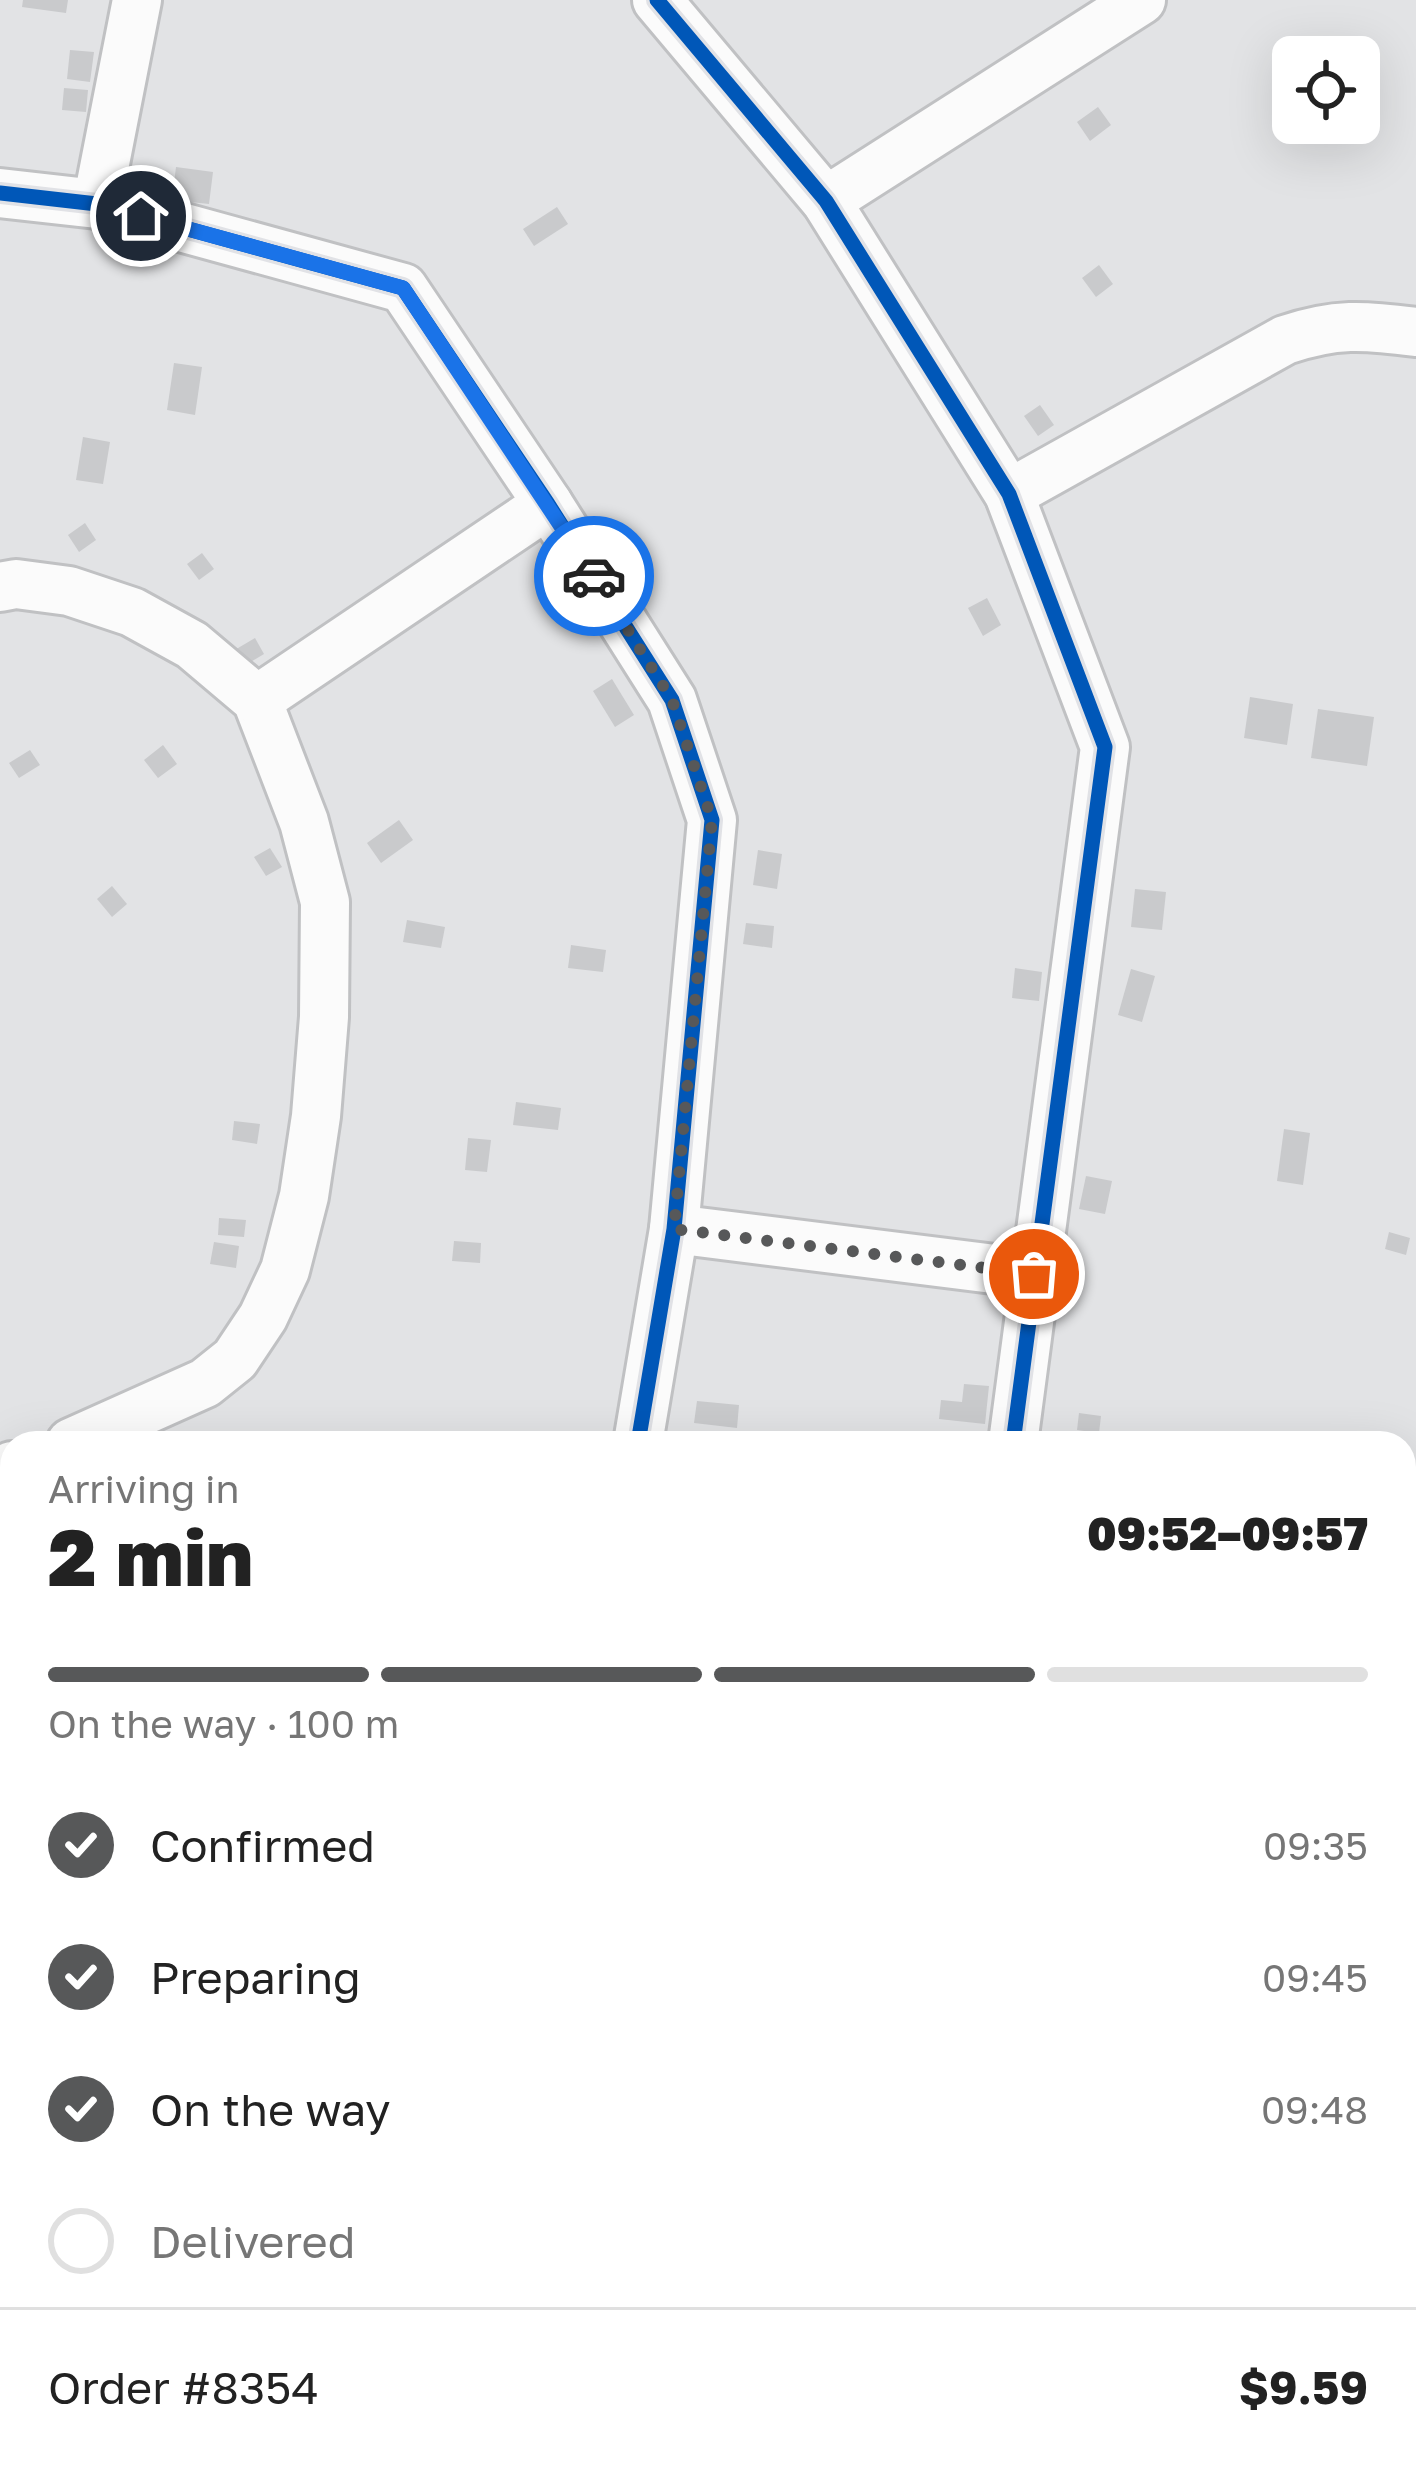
<!DOCTYPE html>
<html lang="en">
<head>
<meta charset="utf-8">
<style>
	body { margin:0; font-family:"Golos Text",sans-serif; background:#f2f2f2; color:#222; height:100vh; display:flex; flex-direction:column; font-size:45px; white-space:nowrap }
	* { box-sizing:border-box; margin:0 }
	p { font-size:39px; color:#767676 }
	.icon { flex:none; width:66px; height:66px; fill:none; stroke:currentColor; stroke-width:2; stroke-linecap:round; stroke-linejoin:round }
	.map { position:relative; flex:1; overflow:hidden }
	.sheet { position:absolute; left:0px; top:1431px; width:1416px; height:1059px; display:flex; flex-direction:column; background:#fff; border-radius:36px 36px 0 0; box-shadow:0 12px 48px #0002 }
	.sheet>* { flex:none }
	.controls { position:absolute; left:1272px; top:36px; display:grid; gap:24px }
	.controls a { display:grid; place-items:center; width:108px; height:108px; border-radius:18px; background:#fff; box-shadow:0 12px 48px #0002; font-size:60px }
	.pin { position:absolute; display:grid; place-items:center; width:102px; height:102px; color:#fff; margin:-51px; border:6px solid #fff; border-radius:50%; box-shadow:0 3px 12px #0007 }
	.courier { position:absolute; display:grid; place-items:center; width:120px; height:120px; margin:-60px; border:9px solid #1a73e8; border-radius:50%; background:#fff; color:#222; box-shadow:0 3px 15px #0007 }
	.summary em { font-style:normal; font-weight:800 }
	.summary div { display:flex; flex-direction:column-reverse }
	.summary { display:flex; align-items:center; justify-content:space-between; height:204px; padding:0 48px }
	h1 { font-size:78px; font-weight:800; line-height:90px }
	.bar { display:grid; grid-template-columns:repeat(4,1fr); gap:18px 12px; align-content:center; height:144px; padding:0 48px }
	.bar i { height:15px; border-radius:9px; background:#e0e0e0 }
	.bar .selected { background:#575859 }
	.bar p { grid-column:span 4 }
	.line { display:flex; align-items:center; gap:30px; padding:0 48px; border-top:3px solid #e0e0e0 }
	.line div { flex:1 }
	ol { padding:0 48px; list-style:none }
	li { display:flex; align-items:center; gap:36px; height:132px }
	li p { margin-inline-start:auto }
	li .icon { padding:12px; border-radius:50%; background:#575859; color:#fff; stroke-width:4 }
	li:last-child { color:#767676 }
	li i { width:66px; height:66px; border:6px solid #e0e0e0; border-radius:50% }
	.map>svg:first-child { display:block }
	.building { fill:#c9cacc }
	.lines { fill:none; stroke-linecap:round; stroke-linejoin:round }
	.minor-casing { stroke:#c0c1c3; stroke-width:54 }
	.minor { stroke:#fbfbfb; stroke-width:48 }
	.cycleway-casing { stroke:#e1e2e6; stroke-width:22 }
	.cycleway { stroke:#0057b8; stroke-width:15 }
	.done { stroke:#575859; stroke-width:12; stroke-dasharray:0 21.6 }
	.route { stroke:#1a73e8; stroke-width:15 }
</style>
</head>
<body>
<div class="map">
<svg width="1416" height="2489" viewBox="0 0 1416 2489">
	<rect width="100%" height="100%" fill="#e2e3e5"/>
	<g class="building">
		<path d="M23,0H68L66,13L22,7Z"/>
		<path d="M70,50L94,52L90,82L67,79Z"/>
		<path d="M64,88L88,90L86,112L62,110Z"/>
		<path d="M1098,107L1111,125L1090,141L1077,122Z"/>
		<path d="M176,167L213,172L209,204L172,200Z"/>
		<path d="M557,207L568,224L534,246L523,229Z"/>
		<path d="M1099,265L1113,284L1096,297L1082,278Z"/>
		<path d="M174,363L202,367L195,415L167,410Z"/>
		<path d="M1040,405L1054,425L1038,436L1024,416Z"/>
		<path d="M83,437L110,442L103,484L76,480Z"/>
		<path d="M85,523L96,540L79,552L68,535Z"/>
		<path d="M202,553L214,569L199,580L187,564Z"/>
		<path d="M987,598L1001,625L983,636L968,608Z"/>
		<path d="M255,638L264,654L242,667L233,651Z"/>
		<path d="M612,679L634,715L615,727L593,691Z"/>
		<path d="M1250,697L1293,704L1287,745L1244,738Z"/>
		<path d="M1318,709L1374,717L1367,766L1311,758Z"/>
		<path d="M163,745L177,764L158,778L144,760Z"/>
		<path d="M30,750L40,765L19,778L9,763Z"/>
		<path d="M399,820L413,840L381,863L367,843Z"/>
		<path d="M270,848L282,867L266,876L254,857Z"/>
		<path d="M758,850L782,854L777,889L753,885Z"/>
		<path d="M112,886L127,904L112,917L97,899Z"/>
		<path d="M1135,889L1166,892L1162,930L1131,927Z"/>
		<path d="M407,920L445,927L441,948L403,942Z"/>
		<path d="M746,923L774,926L772,948L743,944Z"/>
		<path d="M571,945L606,950L603,972L568,968Z"/>
		<path d="M1015,968L1042,972L1039,1001L1012,998Z"/>
		<path d="M1131,969L1155,976L1142,1022L1118,1015Z"/>
		<path d="M516,1102L561,1108L558,1130L513,1125Z"/>
		<path d="M234,1121L260,1124L257,1144L232,1140Z"/>
		<path d="M1284,1129L1310,1133L1303,1185L1277,1181Z"/>
		<path d="M468,1138L491,1140L487,1172L465,1170Z"/>
		<path d="M1086,1176L1112,1181L1105,1214L1079,1209Z"/>
		<path d="M219,1218L246,1220L244,1237L218,1235Z"/>
		<path d="M1389,1232L1410,1238L1406,1255L1385,1249Z"/>
		<path d="M454,1241L481,1243L480,1263L452,1261Z"/>
		<path d="M214,1242L239,1246L236,1268L210,1264Z"/>
		<path d="M964,1384L989,1386L985,1424L939,1419L941,1400L962,1402Z"/>
		<path d="M697,1401L739,1405L737,1428L694,1423Z"/>
		<path d="M1079,1413L1101,1416L1099,1433L1077,1430Z"/>
	</g>
	<g class="lines">
		<g class="minor-casing">
			<g id="minor">
				<path d="M657,0L826,201L1009,494L1105,747L1013,1443"/>
				<path d="M0,193L97,204L403,288L548,504L672,700L712,820L674,1229L638,1443"/>
				<path d="M826,201L1141,0"/>
				<path d="M97,204L137,0"/>
				<path d="M1009,494L1285,340C1335,323 1364,325 1416,332"/>
				<path d="M0,587L16,584L69,591L132,612L192,645L257,700L304,822L325,902L324,1017L316,1116L304,1196L285,1270L263,1317L235,1359L205,1383L71,1443"/>
				<path d="M257,700L548,504"/>
				<path d="M674,1229L1034,1274"/>
				<path d="M0,1471L12,1466"/>
				<path d="M1404,1706L1416,1703"/>
				<path d="M0,1871L12,1867"/>
				<path d="M1404,1881L1416,1876"/>
				<path d="M1404,2101L1416,2096"/>
				<path d="M0,2266L12,2262"/>
				<path d="M0,2459L12,2454"/>
				<path d="M365,2489L377,2478"/>
			</g>
		</g>
		<use href="#minor" class="minor"/>
		<g class="cycleway-casing">
			<g id="cycleway">
				<path d="M657,0L826,201L1009,494L1105,747L1013,1443"/>
				<path d="M0,193L97,204L403,288L548,504L672,700L712,820L674,1229L638,1443"/>
			</g>
		</g>
		<use href="#cycleway" class="cycleway"/>
	</g>
	<g class="lines">
		<path class="done" d="M594,576L672,700L712,820L674,1229L1034,1274"/>
		<path class="route" d="M141,216L403,288L594,576"/>
	</g>
</svg>
<div class="controls">
<a><svg class="icon" aria-label="locate" viewBox="0 0 24 24"><circle cx="12" cy="12" r="6"/><path d="M12 2v4M12 18v4M2 12h4M18 12h4"/></svg></a>
</div>
<div class="pin" style="left:1034px;top:1274px;background:#ea580c"><svg class="icon" aria-label="bag" viewBox="0 0 24 24"><path d="M5 8h14l-1 12H6zM9 8a3 3 0 0 1 6 0"/></svg></div>
<div class="pin" style="left:141px;top:216px;background:#1f2937"><svg class="icon" aria-label="home" viewBox="0 0 24 24"><path d="M3 11l9-7 9 7M6 9v11h12V9"/></svg></div>
<div class="courier" style="left:594px;top:576px"><svg class="icon" aria-label="car" viewBox="0 0 24 24"><path d="M5 17H2v-5l4-1 3-4h7l3 4 3 1v5h-3M9 17h6M6 11h13"/><circle cx="7" cy="17" r="2"/><circle cx="17" cy="17" r="2"/></svg></div>
<section class="sheet">
<div class="summary"><div><h1>2 min</h1><p>Arriving in</p></div><em>09:52–09:57</em></div>
<div class="bar"><i class="selected"></i><i class="selected"></i><i class="selected"></i><i></i><p>On the way · 100 m</p></div>
<ol>
<li><svg class="icon" aria-label="check" viewBox="0 0 24 24"><path d="M5 12l5 5 9-10"/></svg>Confirmed<p>09:35</p></li>
<li><svg class="icon" aria-label="check" viewBox="0 0 24 24"><path d="M5 12l5 5 9-10"/></svg>Preparing<p>09:45</p></li>
<li><svg class="icon" aria-label="check" viewBox="0 0 24 24"><path d="M5 12l5 5 9-10"/></svg>On the way<p>09:48</p></li>
<li><i></i>Delivered</li>
</ol>
<div class="line" style="height:156px"><div>Order #8354</div><b>$9.59</b></div>
</section>
</div>
</body>
</html>
